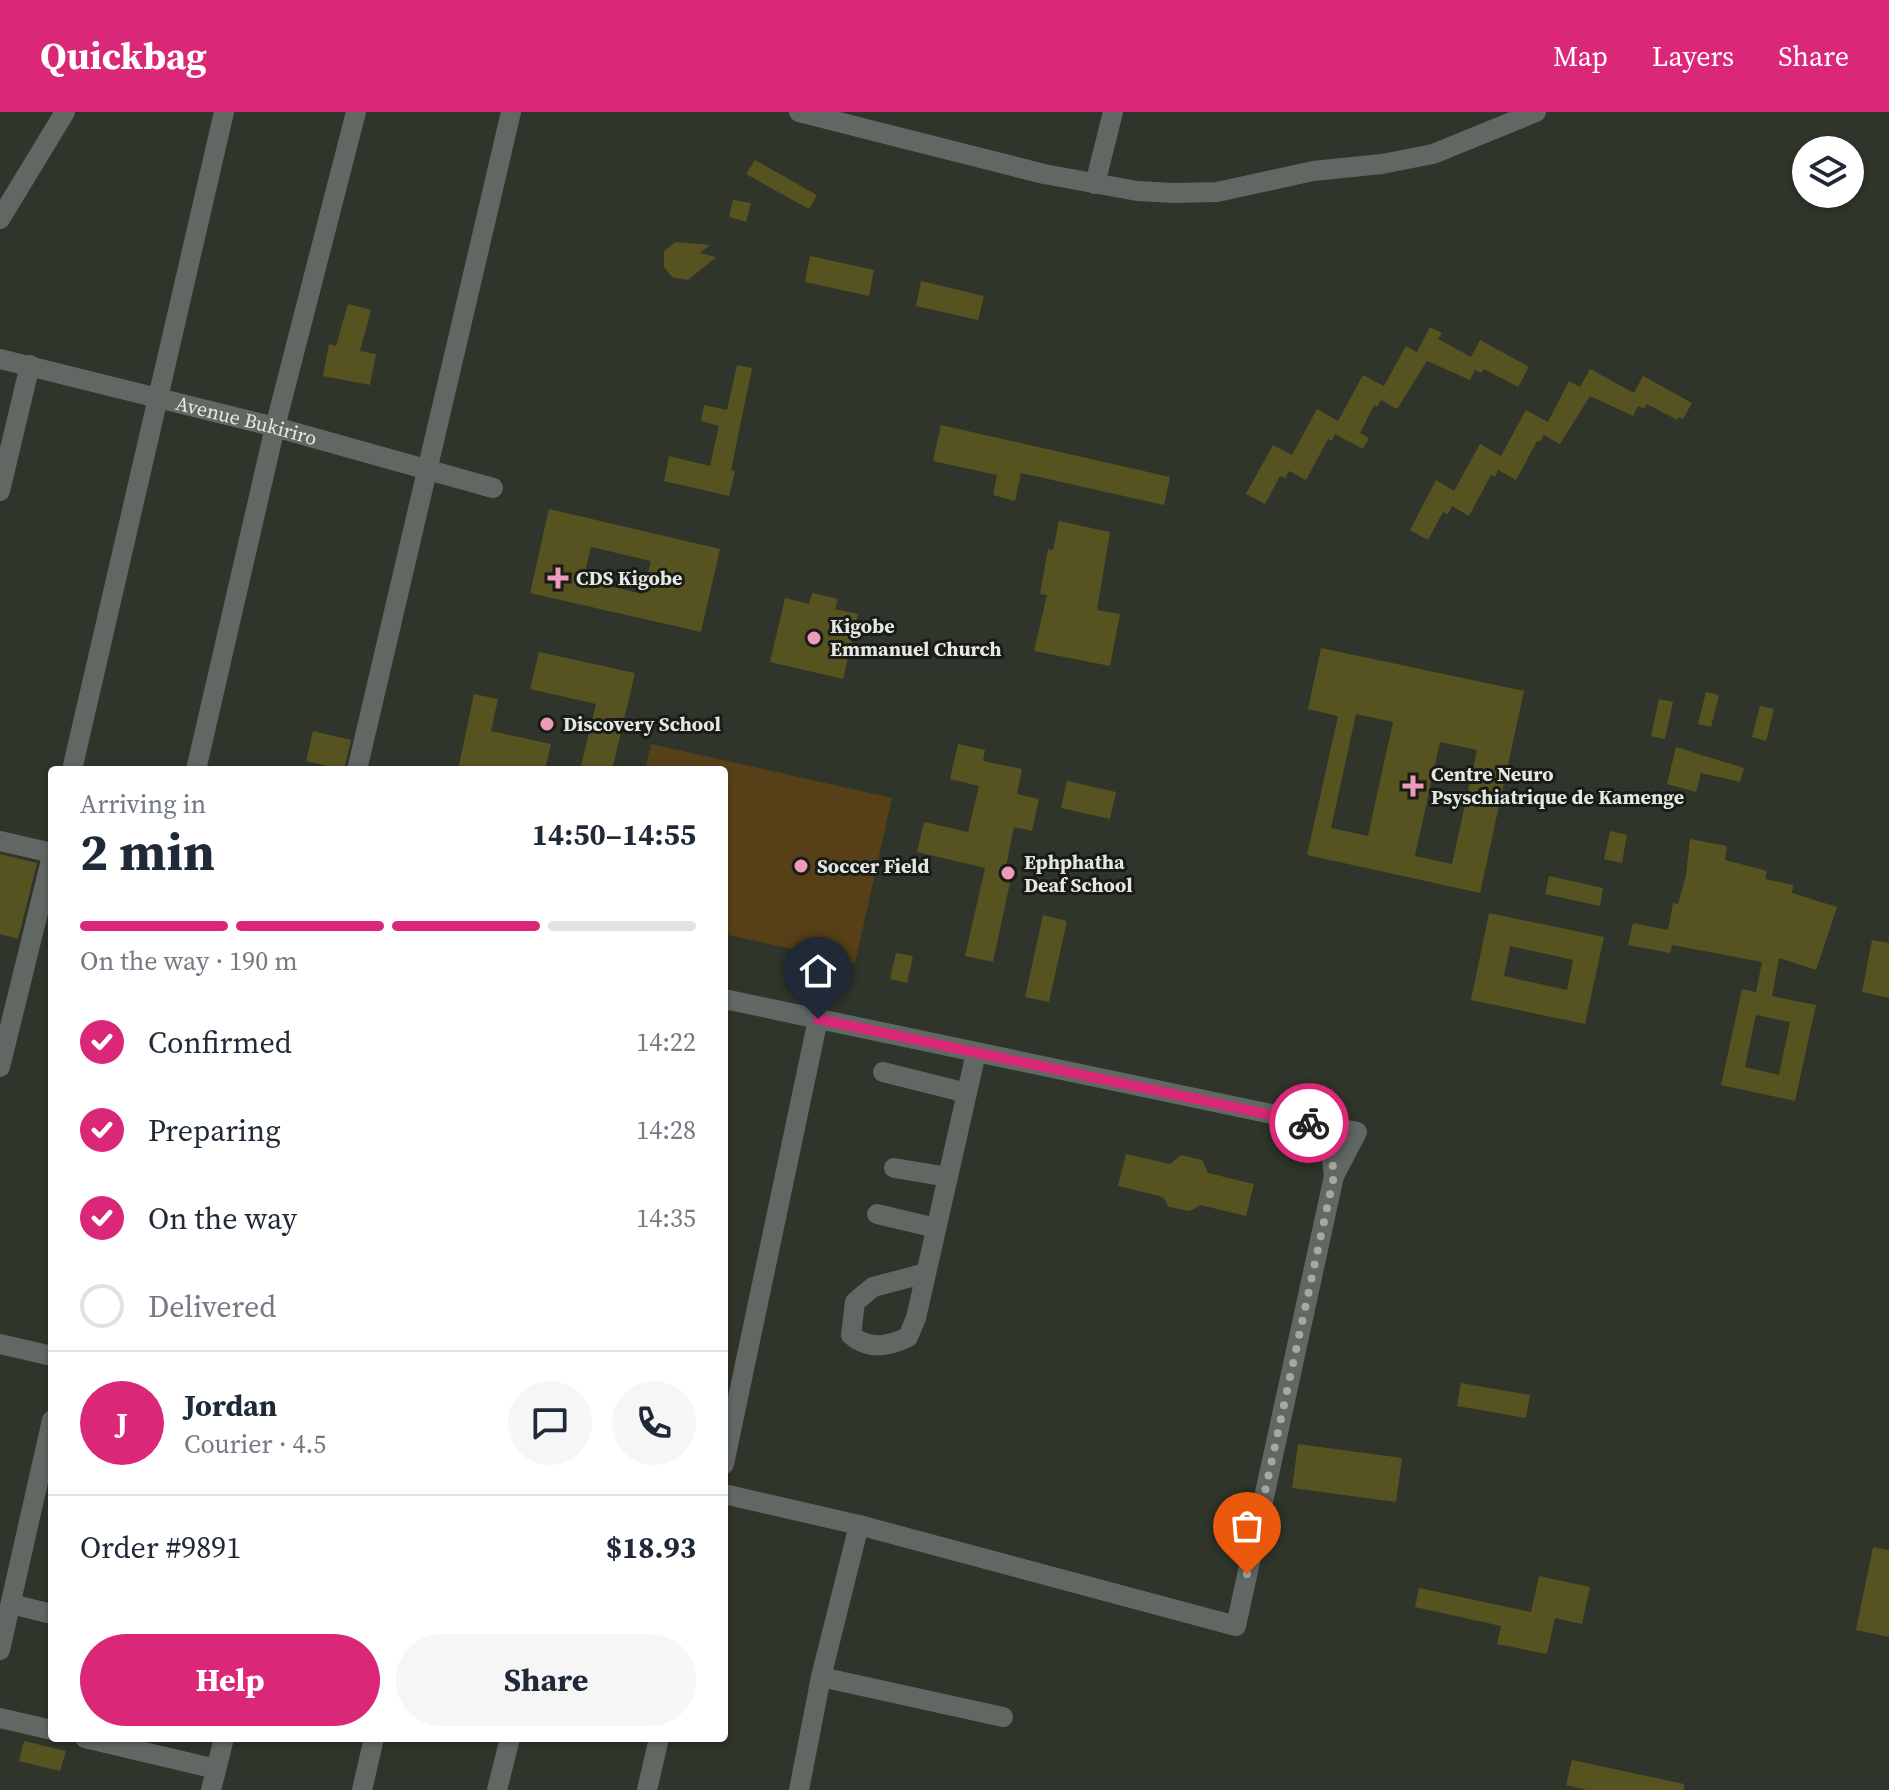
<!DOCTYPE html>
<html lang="en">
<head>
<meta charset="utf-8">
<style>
	body { margin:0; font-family:"Source Serif 4",serif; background:#f6f6f7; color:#1f2937; height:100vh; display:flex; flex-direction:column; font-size:30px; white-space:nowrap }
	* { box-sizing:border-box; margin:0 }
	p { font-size:26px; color:#747a83 }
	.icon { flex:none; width:44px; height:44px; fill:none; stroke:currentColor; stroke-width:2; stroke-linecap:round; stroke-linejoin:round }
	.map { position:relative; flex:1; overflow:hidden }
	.side { position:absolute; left:48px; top:654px; width:680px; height:976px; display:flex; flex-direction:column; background:#fff; border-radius:8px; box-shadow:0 2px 6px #0004 }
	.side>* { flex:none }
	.buttons { position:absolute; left:1792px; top:24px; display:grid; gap:16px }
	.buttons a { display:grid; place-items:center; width:72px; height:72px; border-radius:50%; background:#fff; box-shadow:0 2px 6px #0004; font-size:40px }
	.pin { position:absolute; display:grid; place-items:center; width:68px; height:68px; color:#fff; margin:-82px -34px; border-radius:50% 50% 50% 0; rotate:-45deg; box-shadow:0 0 8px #0007 }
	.pin .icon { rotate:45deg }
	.courier { position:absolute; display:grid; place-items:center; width:80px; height:80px; margin:-40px; border:6px solid #db2777; border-radius:50%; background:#fff; color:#222; box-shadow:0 2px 10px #0007 }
	.head em { font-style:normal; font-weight:700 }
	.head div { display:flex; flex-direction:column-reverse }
	.head { display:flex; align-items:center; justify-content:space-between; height:136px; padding:0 32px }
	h1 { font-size:52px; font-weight:700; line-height:60px }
	.bar { display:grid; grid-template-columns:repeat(4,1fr); gap:12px 8px; align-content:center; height:96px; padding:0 32px }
	.bar i { height:10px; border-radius:6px; background:#e0e1e3 }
	.bar .active { background:#db2777 }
	.bar p { grid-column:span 4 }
	.line { display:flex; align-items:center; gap:20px; padding:0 32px; border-top:2px solid #e0e1e3 }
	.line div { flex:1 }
	.round { display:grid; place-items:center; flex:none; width:84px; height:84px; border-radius:42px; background:#f6f6f7 }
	ol { padding:0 32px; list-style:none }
	li { display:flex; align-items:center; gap:24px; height:88px }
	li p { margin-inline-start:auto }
	li .icon { padding:8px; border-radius:50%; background:#db2777; color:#fff; stroke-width:4 }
	li:last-child { color:#747a83 }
	li i { width:44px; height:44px; border:4px solid #e0e1e3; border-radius:50% }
	.cta { display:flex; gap:16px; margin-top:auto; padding:16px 32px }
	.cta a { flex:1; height:92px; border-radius:48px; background:#db2777; color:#fff; font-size:32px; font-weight:700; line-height:92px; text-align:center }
	.cta a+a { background:#f6f6f7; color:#1f2937 }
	header { display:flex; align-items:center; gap:48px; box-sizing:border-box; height:112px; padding:0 40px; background:#db2777; color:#fff }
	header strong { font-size:38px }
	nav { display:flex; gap:44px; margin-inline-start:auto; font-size:28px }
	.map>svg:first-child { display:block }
	.green { fill:#574018 }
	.building { fill:#575320; fill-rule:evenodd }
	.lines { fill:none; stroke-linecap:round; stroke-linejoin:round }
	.minor { stroke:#616763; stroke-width:20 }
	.done { stroke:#a5a9a1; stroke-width:8; stroke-dasharray:0 14.4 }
	.route { stroke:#db2777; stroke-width:10 }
	.poi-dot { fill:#ef9ab8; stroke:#191b17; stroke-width:3 }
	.labels { text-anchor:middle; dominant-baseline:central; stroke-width:6; stroke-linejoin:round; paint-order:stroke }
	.street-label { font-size:20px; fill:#e4e8e1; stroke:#191b17 }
	.poi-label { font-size:20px; font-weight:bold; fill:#e4e8e1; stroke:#191b17; text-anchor:start }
</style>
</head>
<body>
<header>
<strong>Quickbag</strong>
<nav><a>Map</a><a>Layers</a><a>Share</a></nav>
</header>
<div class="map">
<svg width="1889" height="1678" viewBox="0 0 1889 1678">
	<rect width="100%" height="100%" fill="#2f352a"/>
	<path class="green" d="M651,632L892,686L855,851L724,822V658H645Z"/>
	<g class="building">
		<path d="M755,48L817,83L809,97L746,62Z"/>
		<path d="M733,88L751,91L746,110L729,105Z"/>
		<path d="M675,130L710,133L700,141L716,145L688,168L672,165L664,155V139Z"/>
		<path d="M810,144L874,158L869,184L805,170Z"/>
		<path d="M921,169L984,184L978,208L916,194Z"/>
		<path d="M348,192L371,198L360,239L376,242L370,273L323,264L329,232L336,234Z"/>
		<path d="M1430,215L1442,221L1438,227L1471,245L1480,228L1529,255L1518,275L1484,257L1481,261L1475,258L1470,268L1427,249L1397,297L1381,288L1377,295L1374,293L1360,321L1369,326L1363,337L1335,322L1332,329L1328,327L1306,368L1289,359L1285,366L1280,364L1265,392L1246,382L1273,333L1292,343L1317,297L1338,309L1363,263L1384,274L1406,234L1417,240Z"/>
		<path d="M737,253L752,256L731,358L735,359L729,384L664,369L669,344L710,354L719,314L701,309L704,293L727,298Z"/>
		<path d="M1590,257L1634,281L1643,264L1692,291L1683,307L1678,305L1677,308L1647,292L1644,297L1638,294L1633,304L1590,284L1560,332L1544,323L1540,330L1537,329L1516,368L1498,358L1495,365L1491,363L1469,404L1452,394L1448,402L1443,400L1428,428L1410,418L1436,368L1454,379L1480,332L1501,344L1526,298L1548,310L1569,269L1580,275Z"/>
		<path d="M941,313L1170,365L1164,393L1021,361L1015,389L993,383L997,363L933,349Z"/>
		<path d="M549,397L720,437L701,520L530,481ZM591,435L651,449L643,482L583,468Z"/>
		<path d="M1059,409L1110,420L1097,498L1120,502L1110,554L1034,539L1047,483L1040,482L1048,437L1053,438Z"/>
		<path d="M812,481L838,487L835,497L858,502L843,567L770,550L785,486L809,492Z"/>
		<path d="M1321,536L1524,579L1480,781L1307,743L1338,604L1308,597ZM1356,602L1393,610L1368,724L1331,716ZM1440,630L1477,638L1452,752L1415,744Z"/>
		<path d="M539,540L635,561L612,658H580L596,592L530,577Z"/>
		<path d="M1706,580L1719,583L1711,615L1698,612Z"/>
		<path d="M474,582L498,587L491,619L551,632L545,658H458Z"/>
		<path d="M1659,587L1673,590L1665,627L1651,624Z"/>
		<path d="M1760,594L1774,597L1766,629L1752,625Z"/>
		<path d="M313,619L351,628L344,658L306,649Z"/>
		<path d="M958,632L985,638L983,649L1022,657L1017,682L1039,687L1032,719L1014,715L1004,764L1011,766L993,850L965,844L985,756L917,740L924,710L968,720L979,674L950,667Z"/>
		<path d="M1676,635L1744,656L1740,670L1701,661L1696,680L1667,672Z"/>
		<path d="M1067,669L1116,680L1110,707L1061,696Z"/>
		<path d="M1610,719L1627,723L1622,751L1604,747Z"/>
		<path d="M1690,727L1727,734L1725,748L1767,759L1765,767L1793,773L1792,781L1837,795L1816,858L1779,846L1772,884L1816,893L1795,989L1721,973L1742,877L1756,880L1762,850L1672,833L1670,841L1628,833L1633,811L1668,818L1673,791L1678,792L1686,763ZM1756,903L1790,910L1779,963L1745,955Z"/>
		<path d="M0,742L37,751L18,827L0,822Z"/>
		<path d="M1549,764L1603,776L1600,794L1545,782Z"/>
		<path d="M1489,801L1604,825L1585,912L1471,888ZM1510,834L1573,848L1567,878L1504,864Z"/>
		<path d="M1043,803L1067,809L1049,890L1025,885Z"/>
		<path d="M1872,828L1889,831V886L1862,880Z"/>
		<path d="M896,841L913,844L907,871L890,867Z"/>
		<path d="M1126,1042L1170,1052L1181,1043L1202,1048L1208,1061L1254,1072L1246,1104L1200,1093L1190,1099L1169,1095L1163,1085L1118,1074Z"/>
		<path d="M1461,1271L1530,1283L1526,1306L1457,1294Z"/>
		<path d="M1298,1332L1402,1346L1396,1390L1292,1376Z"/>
		<path d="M1873,1435L1889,1438V1525L1856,1518Z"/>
		<path d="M1539,1464L1590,1475L1582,1512L1555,1506L1547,1542L1497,1532L1501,1514L1415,1495L1419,1476L1531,1500Z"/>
		<path d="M24,1629L66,1639L60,1659L19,1649Z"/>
		<path d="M1572,1648L1684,1672V1678H1586L1566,1673Z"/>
	</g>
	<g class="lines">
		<g class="minor">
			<path d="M799,0L1044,62L1137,79L1174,81L1217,80L1313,59L1382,52L1433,42L1536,0"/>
			<path d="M1095,72L1113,0"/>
			<path d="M0,107L65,0"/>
			<path id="s1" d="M0,247L275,315L493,376"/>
			<path d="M0,379L30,253"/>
			<path d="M72,658L224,0"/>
			<path d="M196,658L275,315L356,0"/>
			<path d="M357,658L511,0"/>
			<path d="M0,729L52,741"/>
			<path d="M724,887L1357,1020L1334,1064L1236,1514L859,1413L724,1382"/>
			<path d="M0,955L52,744"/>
			<path d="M883,960L967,981"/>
			<path d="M1328,1015L1334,1064"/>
			<path d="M894,1056L948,1065"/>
			<path d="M877,1102L936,1116"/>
			<path d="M926,1161L873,1175L855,1190L851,1223C868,1238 888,1235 908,1225L916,1206L976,941"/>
			<path d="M0,1232L52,1244"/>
			<path d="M724,1352L818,907"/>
			<path d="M11,1492L52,1502"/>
			<path d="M0,1538L52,1308"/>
			<path d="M821,1565L1003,1605"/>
			<path d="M0,1606L52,1618"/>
			<path d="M85,1626L216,1657"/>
			<path d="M211,1678L224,1626"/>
			<path d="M362,1678L374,1626"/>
			<path d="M497,1678L510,1626"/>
			<path d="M647,1678L659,1626"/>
			<path d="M799,1678L821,1565L859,1413"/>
		</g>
	</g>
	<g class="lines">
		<path class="done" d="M1247,1462L1334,1064L1328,1015L1309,1011"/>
		<path class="route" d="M818,907L1309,1011"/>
	</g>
	<g class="poi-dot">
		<path d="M554 454h8v8h8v8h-8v8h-8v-8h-8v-8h8z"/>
		<circle cx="814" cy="526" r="8"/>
		<circle cx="547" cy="612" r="8"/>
		<path d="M1409 662h8v8h8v8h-8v8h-8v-8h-8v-8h8z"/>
		<circle cx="801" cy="754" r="8"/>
		<circle cx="1008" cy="761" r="8"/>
	</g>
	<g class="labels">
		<g class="street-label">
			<text stroke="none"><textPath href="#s1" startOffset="254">Avenue Bukiriro</textPath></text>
		</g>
		<g class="poi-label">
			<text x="576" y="466">CDS Kigobe</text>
			<text x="830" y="514">Kigobe<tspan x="830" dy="23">Emmanuel Church</tspan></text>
			<text x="563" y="612">Discovery School</text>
			<text x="1431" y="662">Centre Neuro<tspan x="1431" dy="23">Psyschiatrique de Kamenge</tspan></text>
			<text x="1024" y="750">Ephphatha<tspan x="1024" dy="23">Deaf School</tspan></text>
			<text x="817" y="754">Soccer Field</text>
		</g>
	</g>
</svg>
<div class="buttons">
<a><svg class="icon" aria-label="layers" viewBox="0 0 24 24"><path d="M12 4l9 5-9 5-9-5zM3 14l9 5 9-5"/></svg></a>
</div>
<div class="pin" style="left:1247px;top:1462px;background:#ea580c"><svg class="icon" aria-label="bag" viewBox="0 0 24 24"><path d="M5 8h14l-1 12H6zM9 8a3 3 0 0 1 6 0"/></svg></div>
<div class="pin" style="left:818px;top:907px;background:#1f2937"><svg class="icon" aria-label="home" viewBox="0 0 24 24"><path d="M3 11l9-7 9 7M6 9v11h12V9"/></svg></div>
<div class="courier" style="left:1309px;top:1011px"><svg class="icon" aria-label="bike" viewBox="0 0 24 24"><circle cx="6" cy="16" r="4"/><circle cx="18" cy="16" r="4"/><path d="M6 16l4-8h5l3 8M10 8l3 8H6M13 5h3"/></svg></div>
<section class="side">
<div class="head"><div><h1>2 min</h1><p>Arriving in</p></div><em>14:50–14:55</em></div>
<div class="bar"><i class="active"></i><i class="active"></i><i class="active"></i><i></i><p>On the way · 190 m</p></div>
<ol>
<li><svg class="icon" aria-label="check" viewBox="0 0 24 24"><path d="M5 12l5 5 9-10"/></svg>Confirmed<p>14:22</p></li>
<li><svg class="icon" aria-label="check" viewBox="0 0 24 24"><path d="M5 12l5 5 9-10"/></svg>Preparing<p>14:28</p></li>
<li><svg class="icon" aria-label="check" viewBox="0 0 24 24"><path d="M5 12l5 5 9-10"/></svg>On the way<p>14:35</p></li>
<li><i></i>Delivered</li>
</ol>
<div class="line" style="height:144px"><b class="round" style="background:#db2777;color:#fff">J</b><div><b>Jordan</b><p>Courier · 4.5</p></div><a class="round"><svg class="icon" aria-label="chat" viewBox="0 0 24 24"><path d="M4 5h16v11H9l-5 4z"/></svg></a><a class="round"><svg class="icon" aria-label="phone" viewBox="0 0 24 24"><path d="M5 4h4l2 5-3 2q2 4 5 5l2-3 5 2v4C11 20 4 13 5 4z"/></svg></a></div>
<div class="line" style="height:104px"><div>Order #9891</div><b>$18.93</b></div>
<div class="cta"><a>Help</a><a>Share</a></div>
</section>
</div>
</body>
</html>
